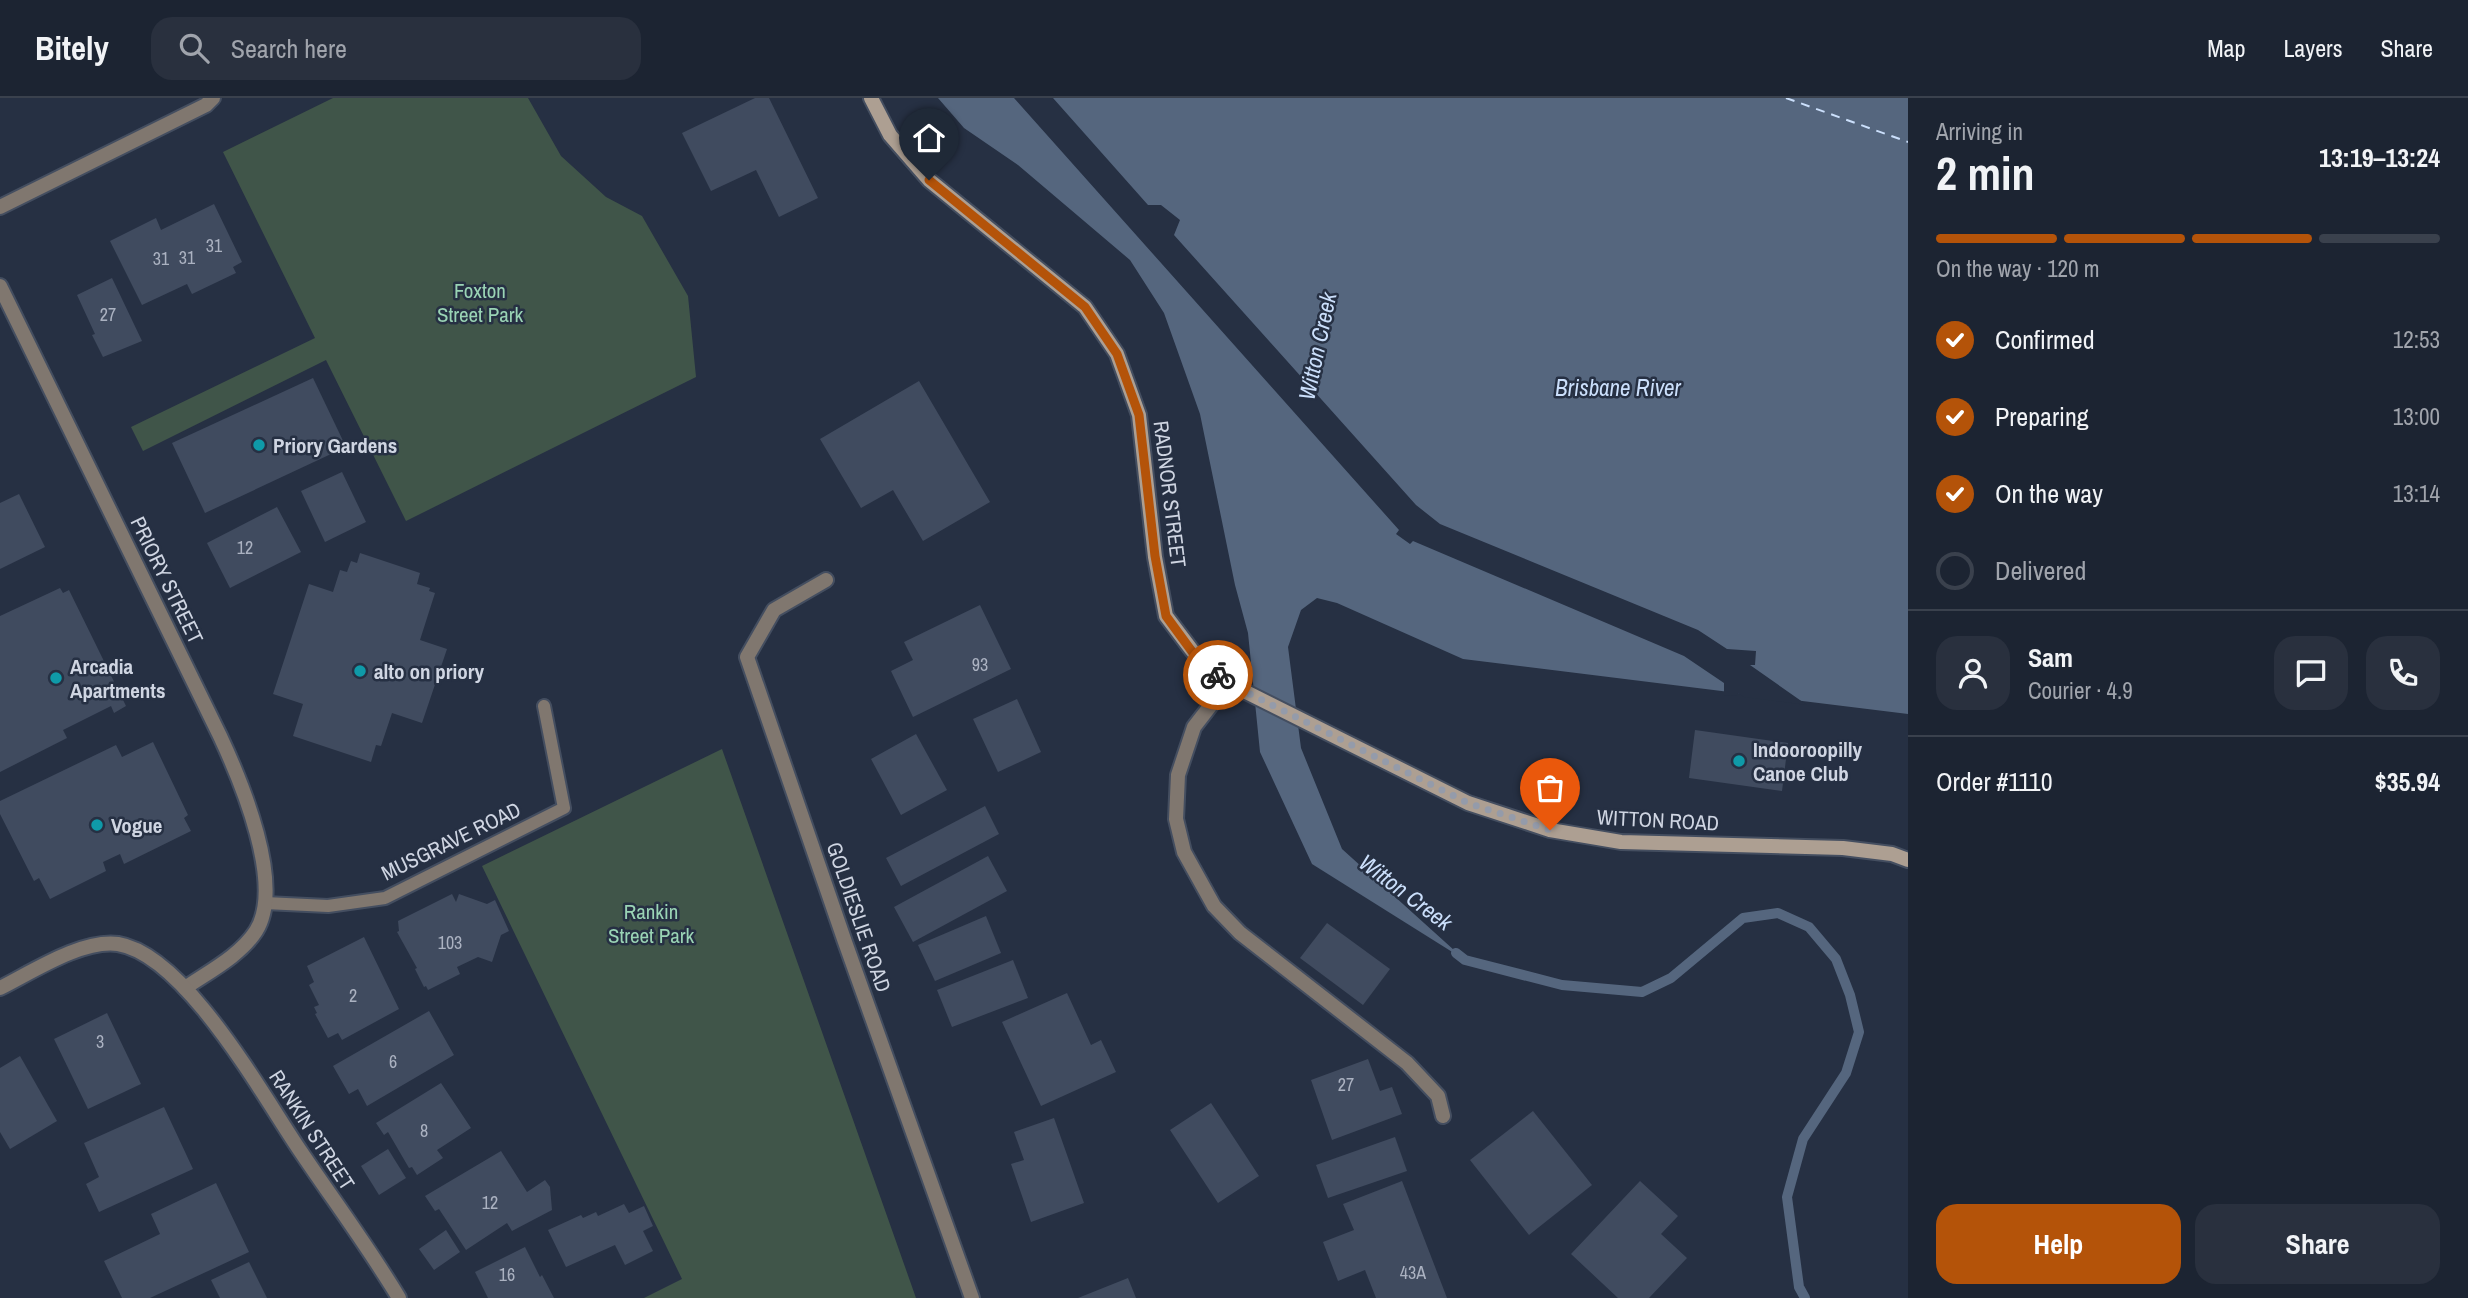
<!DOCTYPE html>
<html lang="en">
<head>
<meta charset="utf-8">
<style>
	body { margin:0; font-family:"Archivo Narrow",sans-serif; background:#29303e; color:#f1f3f6; height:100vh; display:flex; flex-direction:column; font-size:26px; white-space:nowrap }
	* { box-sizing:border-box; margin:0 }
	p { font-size:23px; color:#a0a4ac }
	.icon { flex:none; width:38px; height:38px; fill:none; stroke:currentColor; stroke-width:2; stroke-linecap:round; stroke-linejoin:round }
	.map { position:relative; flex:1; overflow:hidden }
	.sheet { display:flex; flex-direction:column; background:#1c2432; width:560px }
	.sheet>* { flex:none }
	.pin { position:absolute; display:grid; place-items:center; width:60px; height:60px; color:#fff; margin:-72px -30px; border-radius:50% 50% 50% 0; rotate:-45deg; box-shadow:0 0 7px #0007 }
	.pin .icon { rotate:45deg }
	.courier { position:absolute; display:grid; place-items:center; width:70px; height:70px; margin:-35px; border:5px solid #b45309; border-radius:50%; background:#fff; color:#222; box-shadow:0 2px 9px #0007 }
	.summary em { font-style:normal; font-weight:700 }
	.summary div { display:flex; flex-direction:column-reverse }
	.summary { display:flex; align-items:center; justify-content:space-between; height:119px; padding:0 28px }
	h1 { font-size:46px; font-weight:700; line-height:52px }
	.bar { display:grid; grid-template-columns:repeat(4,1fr); gap:10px 7px; align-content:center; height:84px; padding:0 28px }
	.bar i { height:9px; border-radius:5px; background:#3a414d }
	.bar .on { background:#b45309 }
	.bar p { grid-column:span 4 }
	.line { display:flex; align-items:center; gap:18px; padding:0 28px; border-top:2px solid #3a414d }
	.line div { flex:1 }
	.round { display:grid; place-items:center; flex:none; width:74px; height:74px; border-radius:21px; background:#29303e }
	ol { padding:0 28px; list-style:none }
	li { display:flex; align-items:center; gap:21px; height:77px }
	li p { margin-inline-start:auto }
	li .icon { padding:7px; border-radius:50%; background:#b45309; color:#fff; stroke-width:4 }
	li:last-child { color:#a0a4ac }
	li i { width:38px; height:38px; border:4px solid #3a414d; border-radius:50% }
	.action { display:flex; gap:14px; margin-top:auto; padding:14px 28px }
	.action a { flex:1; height:80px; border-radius:21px; background:#b45309; color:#fff; font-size:28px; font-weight:700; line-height:80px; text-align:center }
	.action a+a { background:#29303e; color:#f1f3f6 }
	header { display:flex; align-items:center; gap:42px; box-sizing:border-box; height:98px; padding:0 35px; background:#1c2432; border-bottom:2px solid #3a414d }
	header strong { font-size:33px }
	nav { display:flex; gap:38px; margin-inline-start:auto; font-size:24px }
	.search { width:490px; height:63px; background:#29303e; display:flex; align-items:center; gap:18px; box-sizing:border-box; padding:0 24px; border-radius:21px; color:#a0a4ac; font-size:26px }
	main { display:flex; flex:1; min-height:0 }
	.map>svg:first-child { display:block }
	.green { fill:#405549 }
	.water { fill:#55667e }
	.pier { fill:#263043 }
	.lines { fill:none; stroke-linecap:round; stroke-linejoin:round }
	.stream { stroke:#55667e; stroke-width:10 }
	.ferry { stroke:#cbdffb; stroke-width:2; stroke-dasharray:9 7; stroke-linecap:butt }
	.building { fill:#404b5f }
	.lane-casing { stroke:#444e60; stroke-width:16 }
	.street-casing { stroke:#444e60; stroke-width:18 }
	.secondary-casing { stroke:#444e60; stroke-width:18 }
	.lane { stroke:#80776f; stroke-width:12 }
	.street { stroke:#80776f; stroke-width:14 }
	.secondary { stroke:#ad9f92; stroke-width:14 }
	.done { stroke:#949baa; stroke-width:7; stroke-dasharray:0 12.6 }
	.route { stroke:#b45309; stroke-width:9 }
	.culture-dot { fill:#0f9aa8; stroke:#263043; stroke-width:2.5 }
	.labels { text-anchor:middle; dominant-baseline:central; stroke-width:5; stroke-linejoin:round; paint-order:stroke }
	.number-label { font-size:18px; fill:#abb2c1 }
	.park-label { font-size:21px; fill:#9ad4b5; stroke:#263043 }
	.poi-label { font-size:21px; font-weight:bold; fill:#cfd5e2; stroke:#263043; text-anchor:start }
	.street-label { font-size:21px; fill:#cfd5e2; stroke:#263043 }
	.water-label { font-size:23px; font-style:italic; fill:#cbdffb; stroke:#263043 }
</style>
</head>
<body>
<header>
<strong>Bitely</strong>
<div class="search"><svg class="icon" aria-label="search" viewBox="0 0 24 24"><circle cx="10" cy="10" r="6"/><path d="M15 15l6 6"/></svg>Search here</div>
<nav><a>Map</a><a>Layers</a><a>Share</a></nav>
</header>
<main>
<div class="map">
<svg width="1908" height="1200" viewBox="0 0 1908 1200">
	<rect width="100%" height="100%" fill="#263043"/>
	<g class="green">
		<path d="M333,0H528L561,58L606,99L642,118L688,198L696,279L406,423L326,262L143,353L131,329L315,240L223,54Z"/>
		<path d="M722,651L916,1200H644L682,1181L482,768Z"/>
	</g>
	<path class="water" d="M938,0H1908V616L1463,561L1337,505L1317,500L1301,512L1288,549L1301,650L1342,751L1465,862L1312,766L1260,654L1248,535L1235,487L1200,316L1164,215L1130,162L1018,67L964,30Z"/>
	<path class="pier" d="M1014,0H1053L1148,107H1161L1180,122L1174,137L1416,407L1440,426L1698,532L1727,551L1756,553L1755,567H1750L1807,607L1744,599L1738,595L1737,598L1724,597V585L1684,558L1413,443L1410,446L1396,436L1399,432Z"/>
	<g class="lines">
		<path class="stream" d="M1456,855L1465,862L1562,887L1642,894L1671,880L1743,820L1778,815L1809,829L1836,861L1850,897L1859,934L1846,975L1803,1041L1787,1099L1799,1189L1805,1200"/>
		<path class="ferry" d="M1786,0L1908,44"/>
	</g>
	<g class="building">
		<path d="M755,0H769L818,100L779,119L756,72L711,93L682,35Z"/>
		<path d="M214,106L242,164L233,169L236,175L192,196L187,186L142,207L110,143L156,120L161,132Z"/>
		<path d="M112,180L142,243L103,259L92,237L95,236L77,197Z"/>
		<path d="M313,280L346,349L205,415L172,345Z"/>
		<path d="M919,283L990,404L923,443L893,392L861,410L820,341Z"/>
		<path d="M342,374L366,424L325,444L301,393Z"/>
		<path d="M19,396L45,449L0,471V405Z"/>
		<path d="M277,409L301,454L230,490L207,445Z"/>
		<path d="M360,455L420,475L417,486L430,490L429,493L435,495L420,542L447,551L422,625L392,615L381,648L376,647L371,664L293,638L303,606L273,596L309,486L333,494L340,472L347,474L351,463L357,465Z"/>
		<path d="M60,490L63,495L69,492L126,608L114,615L111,608L63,632L67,640L0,674V518Z"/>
		<path d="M980,507L1011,571L913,619L891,573L913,562L904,544Z"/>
		<path d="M1017,601L1041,654L998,674L973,621Z"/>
		<path d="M1695,632L1788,645L1782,693L1689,680Z"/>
		<path d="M916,636L947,692L901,717L871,661Z"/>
		<path d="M153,644L188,717L184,720L191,733L124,766L120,756L103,764L106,773L50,801L39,780L34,783L0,716V703L116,647L122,659Z"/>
		<path d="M985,708L999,736L901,788L886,760Z"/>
		<path d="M988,758L1007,793L913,844L894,809Z"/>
		<path d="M452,796L456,804L459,796L487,806L495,802L509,833L501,837L492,864L478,859L457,869L460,876L428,892L426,888L424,889L415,871L417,870L397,834L399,833L398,823Z"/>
		<path d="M986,818L1001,855L935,883L918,847Z"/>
		<path d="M1327,825L1390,871L1363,907L1300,860Z"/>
		<path d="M364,839L399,911L342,942L338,935L328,940L315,916L317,915L314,909L319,907L309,887L314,884L307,868Z"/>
		<path d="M1013,862L1028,900L952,929L937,892Z"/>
		<path d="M1067,895L1091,947L1101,942L1116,974L1041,1008L1002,924Z"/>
		<path d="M429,913L454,957L367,1008L358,991L349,996L333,968Z"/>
		<path d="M107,915L141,986L88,1011L54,941Z"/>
		<path d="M20,958L57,1023L10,1051L0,1034V970Z"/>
		<path d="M1368,961L1380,993L1392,989L1402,1016L1332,1042L1311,982Z"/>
		<path d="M441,985L471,1030L437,1052L443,1060L417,1077L412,1069L409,1070L388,1034L384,1037L376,1025Z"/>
		<path d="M1211,1005L1259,1078L1218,1105L1170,1032Z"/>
		<path d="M164,1009L193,1071L99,1114L86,1086L99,1079L84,1045Z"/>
		<path d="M1533,1013L1592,1087L1529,1137L1470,1062Z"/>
		<path d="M1054,1020L1084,1105L1031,1124L1011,1066L1024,1062L1014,1034Z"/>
		<path d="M1395,1039L1407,1073L1328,1100L1316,1067Z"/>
		<path d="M388,1051L406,1080L379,1097L361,1068Z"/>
		<path d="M501,1053L527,1094L545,1082L550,1089L552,1112L512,1133L507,1125L466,1152L439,1111L435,1113L425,1098Z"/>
		<path d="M1402,1083L1447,1200H1376L1365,1172L1338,1183L1323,1144L1354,1132L1343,1106Z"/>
		<path d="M1640,1083L1678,1118L1661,1136L1687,1160L1649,1200H1618L1571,1156Z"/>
		<path d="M216,1085L249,1154L150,1200H122L104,1163L160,1136L151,1116Z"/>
		<path d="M624,1106L629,1115L644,1108L653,1128L643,1133L653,1153L625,1167L615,1147L566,1169L548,1132L581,1117L583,1120L596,1114L598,1118Z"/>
		<path d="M446,1132L460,1154L434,1172L419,1151Z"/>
		<path d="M525,1149L540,1179L542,1177L554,1200H488L475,1174Z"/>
		<path d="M249,1164L267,1200H220L211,1182Z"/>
		<path d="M1128,1180L1136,1200H1078Z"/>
	</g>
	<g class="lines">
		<g class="lane-casing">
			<path id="lane" d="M265,805L328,808L385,800L564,710L544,608"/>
		</g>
		<g class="street-casing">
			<g id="street">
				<path d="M0,109L206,7L213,0"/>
				<path d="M0,188L220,638C241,683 285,787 256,833C240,858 208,874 185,890"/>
				<path d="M826,482L774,512L747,559L845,844L972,1200"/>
				<path d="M1228,585L1194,629L1178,677L1176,721L1184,754L1214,808L1240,835L1407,965L1438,998L1443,1018"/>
				<path d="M0,890C32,874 82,841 118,846C186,857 264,1000 301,1054C334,1103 369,1150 399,1200"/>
			</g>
		</g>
		<g class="secondary-casing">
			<path id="secondary" d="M871,0L890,37L929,82L1085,209L1117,256L1139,317L1155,459L1166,518L1197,559L1228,585L1468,705L1550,732L1621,744L1843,750L1892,756L1908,762"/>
		</g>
		<use href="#lane" class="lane"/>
		<use href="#street" class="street"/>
		<use href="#secondary" class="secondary"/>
	</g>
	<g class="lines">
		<path class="done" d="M1218,577L1228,585L1468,705L1550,732"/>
		<path class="route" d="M929,82L1085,209L1117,256L1139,317L1155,458L1166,518L1196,559L1218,577"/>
	</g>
	<g class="culture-dot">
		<circle cx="259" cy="347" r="7"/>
		<circle cx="360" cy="573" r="7"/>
		<circle cx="56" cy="580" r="7"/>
		<circle cx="1739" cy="663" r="7"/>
		<circle cx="97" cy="727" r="7"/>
	</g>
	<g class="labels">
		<g class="number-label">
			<text x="214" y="147">31</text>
			<text x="187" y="159">31</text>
			<text x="161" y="160">31</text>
			<text x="108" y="216">27</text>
			<text x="245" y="449">12</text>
			<text x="980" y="566">93</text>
			<text x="450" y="844">103</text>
			<text x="353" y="897">2</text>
			<text x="100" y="943">3</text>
			<text x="393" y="963">6</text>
			<text x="1346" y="986">27</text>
			<text x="424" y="1032">8</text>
			<text x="490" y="1104">12</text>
			<text x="1413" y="1174">43A</text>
			<text x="507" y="1176">16</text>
		</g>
		<g class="park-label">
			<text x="480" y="192">Foxton<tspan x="480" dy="24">Street Park</tspan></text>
			<text x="651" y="813">Rankin<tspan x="651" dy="24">Street Park</tspan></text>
		</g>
		<g class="poi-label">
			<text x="273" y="347">Priory Gardens</text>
			<text x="70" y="568">Arcadia<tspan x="70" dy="24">Apartments</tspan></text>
			<text x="374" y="573">alto on priory</text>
			<text x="1753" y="651">Indooroopilly<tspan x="1753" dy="24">Canoe Club</tspan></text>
			<text x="111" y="727">Vogue</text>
		</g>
		<g class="street-label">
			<text transform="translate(1170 396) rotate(83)">RADNOR STREET</text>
			<text transform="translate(167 482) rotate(64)">PRIORY STREET</text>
			<text transform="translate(1658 722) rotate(3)">WITTON ROAD</text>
			<text transform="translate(451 743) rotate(-26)">MUSGRAVE ROAD</text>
			<text transform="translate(859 819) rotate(71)">GOLDIESLIE ROAD</text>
			<text transform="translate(312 1032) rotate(57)">RANKIN STREET</text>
		</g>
		<g class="water-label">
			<text transform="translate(1317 248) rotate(-78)">Witton Creek</text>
			<text x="1618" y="289">Brisbane River</text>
			<text transform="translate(1406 794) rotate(37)">Witton Creek</text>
		</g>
	</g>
</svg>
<div class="pin" style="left:1550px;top:732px;background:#ea580c"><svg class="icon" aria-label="bag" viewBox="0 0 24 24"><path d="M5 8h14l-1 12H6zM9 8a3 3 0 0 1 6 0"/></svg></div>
<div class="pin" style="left:929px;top:82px;background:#1f2937"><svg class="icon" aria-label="home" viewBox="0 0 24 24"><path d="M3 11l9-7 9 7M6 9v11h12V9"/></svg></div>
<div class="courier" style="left:1218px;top:577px"><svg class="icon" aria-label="bike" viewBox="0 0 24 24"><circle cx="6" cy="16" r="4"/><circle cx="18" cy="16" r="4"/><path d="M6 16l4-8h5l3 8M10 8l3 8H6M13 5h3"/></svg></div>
</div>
<section class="sheet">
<div class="summary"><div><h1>2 min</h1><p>Arriving in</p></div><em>13:19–13:24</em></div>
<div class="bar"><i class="on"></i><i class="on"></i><i class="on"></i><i></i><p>On the way · 120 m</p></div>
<ol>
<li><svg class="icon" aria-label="check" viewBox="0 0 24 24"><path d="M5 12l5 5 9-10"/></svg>Confirmed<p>12:53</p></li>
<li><svg class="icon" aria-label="check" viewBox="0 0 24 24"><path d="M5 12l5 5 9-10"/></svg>Preparing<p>13:00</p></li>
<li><svg class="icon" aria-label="check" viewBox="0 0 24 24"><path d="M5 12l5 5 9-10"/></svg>On the way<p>13:14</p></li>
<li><i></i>Delivered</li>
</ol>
<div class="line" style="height:126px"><a class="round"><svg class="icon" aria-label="person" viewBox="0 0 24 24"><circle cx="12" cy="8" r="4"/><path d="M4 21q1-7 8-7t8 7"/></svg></a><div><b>Sam</b><p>Courier · 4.9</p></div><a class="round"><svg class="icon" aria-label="chat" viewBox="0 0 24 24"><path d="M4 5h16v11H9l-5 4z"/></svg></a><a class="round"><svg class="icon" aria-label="phone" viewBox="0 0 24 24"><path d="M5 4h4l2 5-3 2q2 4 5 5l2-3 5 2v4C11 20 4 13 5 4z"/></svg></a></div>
<div class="line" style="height:91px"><div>Order #1110</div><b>$35.94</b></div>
<div class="action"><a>Help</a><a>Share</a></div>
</section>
</main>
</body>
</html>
